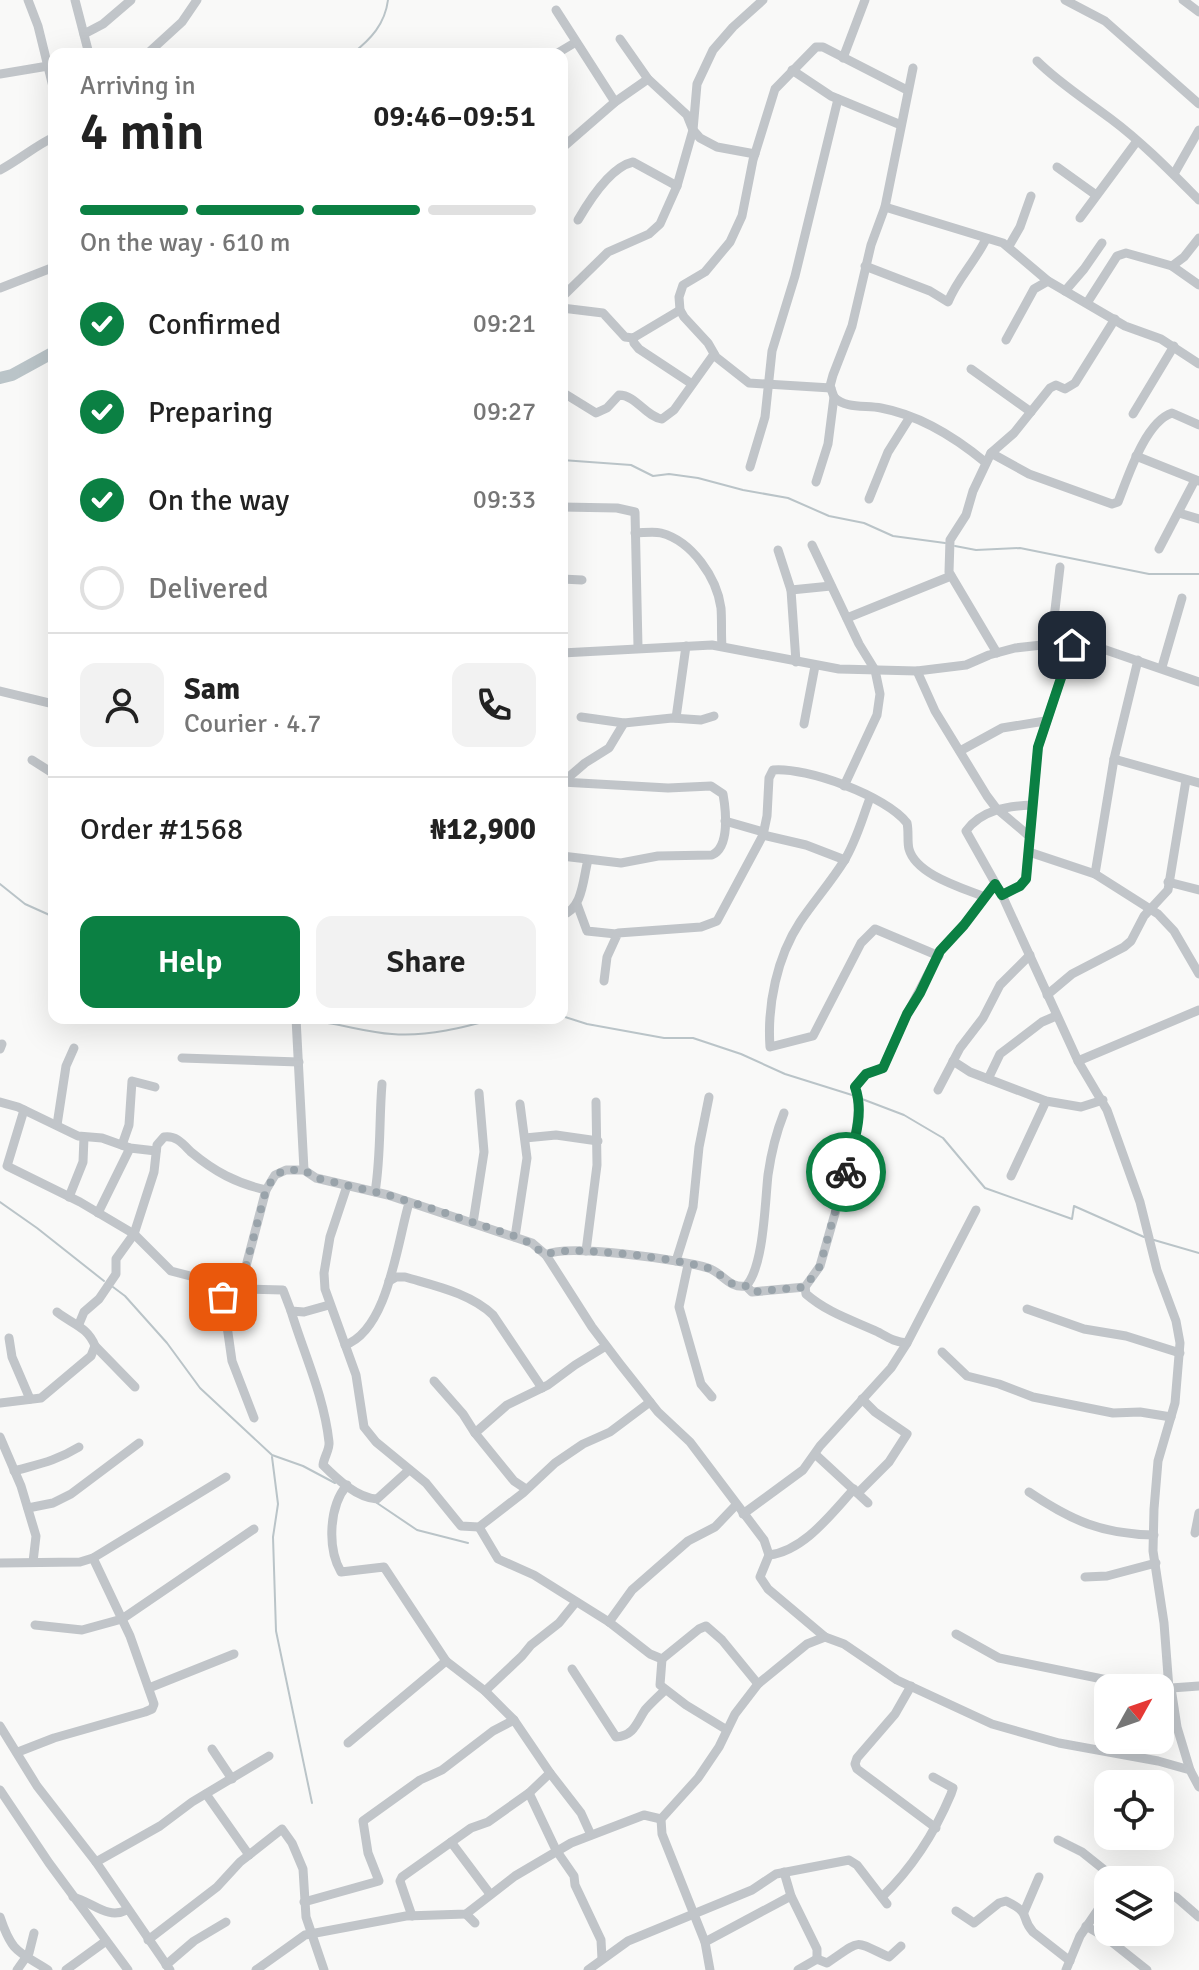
<!DOCTYPE html>
<html lang="en">
<head>
<meta charset="utf-8">
<style>
	body { margin:0; font-family:Signika,sans-serif; background:#f2f2f2; color:#222; height:100vh; display:flex; flex-direction:column; font-size:30px; white-space:nowrap }
	* { box-sizing:border-box; margin:0 }
	p { font-size:26px; color:#767676 }
	.icon { flex:none; width:44px; height:44px; fill:none; stroke:currentColor; stroke-width:2; stroke-linecap:round; stroke-linejoin:round }
	.map { position:relative; flex:1; overflow:hidden }
	.drawer { position:absolute; left:48px; top:48px; width:520px; height:976px; display:flex; flex-direction:column; background:#fff; border-radius:16px; box-shadow:0 8px 32px #0002 }
	.drawer>* { flex:none }
	.needle { width:52px; rotate:50deg }
	.buttons { position:absolute; left:1094px; top:1674px; display:grid; gap:16px }
	.buttons a { display:grid; place-items:center; width:80px; height:80px; border-radius:16px; background:#fff; box-shadow:0 8px 32px #0002; font-size:40px }
	.pin { position:absolute; display:grid; place-items:center; width:68px; height:68px; color:#fff; margin:-34px; border-radius:16px; box-shadow:0 4px 12px #0006 }
	.courier { position:absolute; display:grid; place-items:center; width:80px; height:80px; margin:-40px; border:6px solid #0b8043; border-radius:50%; background:#fff; color:#222; box-shadow:0 2px 10px #0007 }
	.overview em { font-style:normal; font-weight:600 }
	.overview div { display:flex; flex-direction:column-reverse }
	.overview { display:flex; align-items:center; justify-content:space-between; height:136px; padding:0 32px }
	h1 { font-size:52px; font-weight:600; line-height:60px }
	.bar { display:grid; grid-template-columns:repeat(4,1fr); gap:12px 8px; align-content:center; height:96px; padding:0 32px }
	.bar i { height:10px; border-radius:6px; background:#e0e0e0 }
	.bar .active { background:#0b8043 }
	.bar p { grid-column:span 4 }
	.line { display:flex; align-items:center; gap:20px; padding:0 32px; border-top:2px solid #e0e0e0 }
	.line div { flex:1 }
	.round { display:grid; place-items:center; flex:none; width:84px; height:84px; border-radius:16px; background:#f2f2f2 }
	ol { padding:0 32px; list-style:none }
	li { display:flex; align-items:center; gap:24px; height:88px }
	li p { margin-inline-start:auto }
	li .icon { padding:8px; border-radius:50%; background:#0b8043; color:#fff; stroke-width:4 }
	li:last-child { color:#767676 }
	li i { width:44px; height:44px; border:4px solid #e0e0e0; border-radius:50% }
	.action { display:flex; gap:16px; margin-top:auto; padding:16px 32px }
	.action a { flex:1; height:92px; border-radius:16px; background:#0b8043; color:#fff; font-size:32px; font-weight:600; line-height:92px; text-align:center }
	.action a+a { background:#f2f2f2; color:#222 }
	.map>svg:first-child { display:block }
	.lines { fill:none; stroke-linecap:round; stroke-linejoin:round }
	.stream { stroke:#bac4c8; stroke-width:2 }
	.river { stroke:#bac4c8; stroke-width:12 }
	.minor { stroke:#c1c5c9; stroke-width:9 }
	.done { stroke:#99a3aa; stroke-width:8; stroke-dasharray:0 14.4 }
	.route { stroke:#0b8043; stroke-width:10 }
</style>
</head>
<body>
<div class="map">
<svg width="1199" height="1970" viewBox="0 0 1199 1970">
	<rect width="100%" height="100%" fill="#f9f9f8"/>
	<g class="lines">
		<g class="stream">
			<path d="M352,54C371,39 385,24 388,0"/>
			<path d="M562,460L631,465L653,476L669,474L698,478L743,490L788,498L829,516L864,523L893,536L945,543"/>
			<path d="M955,546L976,550L1020,548L1149,574H1199"/>
			<path d="M0,884L25,904L54,917"/>
			<path d="M562,1016L587,1024L664,1038H693L741,1054L785,1074L852,1095"/>
			<path d="M222,1018L249,1022L292,1021"/>
			<path d="M299,1021C331,1020 361,1032 392,1034C428,1037 465,1027 498,1018"/>
			<path d="M862,1099L904,1115L943,1138L985,1188L1072,1219L1074,1206L1144,1237"/>
			<path d="M0,1202L37,1228L104,1281"/>
			<path d="M1154,1240L1199,1253"/>
			<path d="M113,1287L125,1296L167,1343L200,1388L272,1455L303,1466L335,1483"/>
			<path d="M272,1457L278,1504L273,1537L276,1631L312,1803"/>
			<path d="M377,1503L417,1530L468,1543"/>
		</g>
		<path class="river" d="M0,378L12,375L54,352"/>
		<g class="minor">
			<path d="M28,0L38,26L54,91"/>
			<path d="M75,0L89,54"/>
			<path d="M1065,0L1105,21L1199,104"/>
			<path d="M1183,0L1199,12"/>
			<path d="M556,10L615,102"/>
			<path d="M84,34L103,24L131,0"/>
			<path d="M620,39L648,79L687,115L693,130L700,138L717,147L755,154"/>
			<path d="M147,54L182,22L197,0"/>
			<path d="M556,54L576,42"/>
			<path d="M843,58L865,0"/>
			<path d="M1037,61C1059,83 1086,100 1111,119C1143,143 1171,172 1199,200"/>
			<path d="M792,70L831,96L901,125"/>
			<path d="M0,74L48,66"/>
			<path d="M562,148L615,102L648,79"/>
			<path d="M1057,167L1096,195"/>
			<path d="M0,170C19,160 35,146 54,137"/>
			<path d="M1174,174L1199,130"/>
			<path d="M885,207L1003,243L1048,281L1125,326L1161,339L1199,364"/>
			<path d="M1080,218L1137,141"/>
			<path d="M578,220C589,201 611,167 633,162L677,186"/>
			<path d="M1009,246L1020,227L1031,196"/>
			<path d="M865,266L930,291L948,302C957,279 975,262 986,239"/>
			<path d="M1172,266L1199,285"/>
			<path d="M0,288L54,267"/>
			<path d="M1065,291L1084,269L1102,243"/>
			<path d="M562,297L608,252L649,234L660,224L677,186L693,130L697,84L713,50L733,27L763,0"/>
			<path d="M1087,303L1117,256L1126,253L1172,266L1184,257L1199,238"/>
			<path d="M562,308L603,313L625,337L633,338L680,310"/>
			<path d="M633,338L634,343L639,349L692,384"/>
			<path d="M1006,340L1034,289L1048,281"/>
			<path d="M971,369L1031,412"/>
			<path d="M831,388L749,383L716,357L708,343L684,317L680,310L679,297L683,285L705,272L730,242L742,216L753,160L775,89L816,47H823L907,90"/>
			<path d="M562,392L596,413L607,408L619,395C636,395 646,417 662,419L674,410L714,354"/>
			<path d="M834,397C845,409 866,405 881,408C919,415 956,438 985,462"/>
			<path d="M1133,414L1174,346"/>
			<path d="M991,453L1029,474L1112,504L1118,502C1128,477 1145,422 1172,413L1199,425"/>
			<path d="M1136,456L1199,481"/>
			<path d="M750,467L765,417L772,351L795,276L838,99"/>
			<path d="M816,482L828,444L834,397L830,386L833,375L852,326L871,245L885,207L913,68"/>
			<path d="M869,499L888,452L910,417"/>
			<path d="M562,507L617,508L635,512L638,647"/>
			<path d="M1179,513L1199,519"/>
			<path d="M635,533C643,533 653,531 661,533C692,541 717,578 721,608C722,621 721,634 722,646"/>
			<path d="M812,545L859,644L875,670L880,694L877,715L844,786"/>
			<path d="M1159,549L1195,480"/>
			<path d="M778,550L791,590L796,662"/>
			<path d="M562,579L582,580"/>
			<path d="M791,590L831,586"/>
			<path d="M847,618L951,576"/>
			<path d="M1051,644L1060,567"/>
			<path d="M562,653L712,645L839,669L917,671L966,665L989,655L1015,648L1051,644L1103,649L1199,682"/>
			<path d="M997,653L949,572L950,540L966,515L973,491L991,453L1014,433L1050,388L1056,385L1065,389L1075,383L1115,319"/>
			<path d="M1162,667L1182,598"/>
			<path d="M917,671L935,711L987,796L996,808L1029,836"/>
			<path d="M0,691L54,704"/>
			<path d="M581,717L624,723L672,718L701,720L714,716"/>
			<path d="M676,718L686,646"/>
			<path d="M804,724L815,666"/>
			<path d="M960,751L1002,728L1045,721"/>
			<path d="M1114,759L1199,783"/>
			<path d="M32,760L54,774"/>
			<path d="M562,782L668,788L711,786L723,794C726,811 730,847 712,855L658,856L621,863L562,856"/>
			<path d="M563,782L585,763L609,748L624,723"/>
			<path d="M870,798C862,819 856,842 844,861C831,882 814,901 800,922C777,957 767,1005 770,1047L813,1036L861,943L875,929L939,956"/>
			<path d="M1032,805C1007,806 981,810 966,831L1002,895L1078,1061L1107,1110L1140,1202L1157,1270L1176,1321L1180,1343L1175,1403L1158,1461L1154,1509L1153,1551L1164,1623L1169,1689L1171,1688L1177,1727L1190,1770"/>
			<path d="M725,821L763,832"/>
			<path d="M763,835L806,845L845,860"/>
			<path d="M1029,852L1095,874L1158,914L1174,931L1199,974"/>
			<path d="M1095,874L1114,759L1138,660"/>
			<path d="M1168,882L1199,890"/>
			<path d="M1002,895L1020,886L1026,879L1038,747L1072,645"/>
			<path d="M577,904L587,931L616,934"/>
			<path d="M562,915C583,909 583,878 588,860"/>
			<path d="M604,981L607,957L618,933L701,927L717,921L763,835L767,816L769,778L773,770C807,767 886,796 907,823C909,832 907,841 909,849C916,875 963,888 985,897"/>
			<path d="M1047,995L1072,974L1124,947L1131,941L1144,916L1168,890L1186,780"/>
			<path d="M296,1018L304,1170"/>
			<path d="M0,1049L2,1044"/>
			<path d="M182,1058L299,1062"/>
			<path d="M953,1061L970,1072L1046,1101L1081,1107L1103,1100"/>
			<path d="M1078,1061L1199,1010"/>
			<path d="M988,1079L1000,1054L1042,1022L1056,1016"/>
			<path d="M938,1090L960,1048L983,1018L1000,985L1030,955"/>
			<path d="M0,1102L18,1107L78,1136L102,1138L130,1148L156,1151"/>
			<path d="M24,1110L7,1166L80,1202L134,1234L171,1271L240,1289L283,1290L291,1311L304,1312L329,1305"/>
			<path d="M57,1125L66,1066L74,1048"/>
			<path d="M525,1138L556,1135L598,1141"/>
			<path d="M122,1145L129,1125L132,1081L155,1087"/>
			<path d="M1011,1176L1046,1101"/>
			<path d="M347,1186L330,1237L324,1273L325,1289L356,1375L364,1427L376,1442L426,1483L461,1526L479,1527L523,1493L555,1463L583,1444L610,1432L650,1402"/>
			<path d="M375,1192C381,1157 379,1120 382,1084"/>
			<path d="M69,1197L83,1162L84,1137"/>
			<path d="M98,1213L130,1148"/>
			<path d="M473,1223L484,1152L479,1093"/>
			<path d="M515,1237L527,1158L520,1104"/>
			<path d="M586,1251L597,1165L596,1102"/>
			<path d="M546,1255C565,1243 683,1260 708,1268C722,1272 729,1289 746,1286C764,1267 765,1201 768,1175C771,1154 776,1133 784,1113"/>
			<path d="M676,1261L693,1207L699,1147L709,1097"/>
			<path d="M688,1265L679,1307L701,1384L712,1397"/>
			<path d="M389,1281L396,1277H405C435,1286 470,1293 493,1315L542,1388"/>
			<path d="M221,1284L232,1361L254,1418"/>
			<path d="M746,1286L752,1292L805,1287L820,1266L854,1147L859,1107L855,1087L866,1074L883,1068L907,1014L940,951L964,925L995,884"/>
			<path d="M805,1287L806,1294C828,1313 852,1320 878,1332C889,1338 895,1342 907,1343"/>
			<path d="M240,1289L266,1190L275,1175L286,1170H304L316,1178L388,1195L532,1243L546,1255L592,1327L620,1364L658,1412L690,1442L764,1540L769,1555L760,1577L768,1589L825,1637"/>
			<path d="M1027,1309L1084,1329L1126,1336L1180,1353"/>
			<path d="M291,1311C304,1354 324,1396 329,1442C330,1449 324,1457 323,1465C337,1479 357,1498 377,1499L409,1470"/>
			<path d="M79,1324L84,1312L99,1299L116,1274V1259L134,1234L154,1172L157,1145L164,1137C176,1135 183,1144 191,1152C215,1172 236,1183 266,1190"/>
			<path d="M9,1338L12,1357L30,1399"/>
			<path d="M345,1345C388,1330 397,1243 409,1203"/>
			<path d="M95,1346L135,1387"/>
			<path d="M942,1352L967,1376L999,1384L1033,1397L1113,1413L1140,1412L1171,1417"/>
			<path d="M434,1381L463,1414L475,1433L507,1405L548,1385L575,1365L606,1346"/>
			<path d="M0,1403L41,1398L91,1356L95,1346C88,1327 72,1324 57,1312"/>
			<path d="M475,1433L514,1481L526,1489"/>
			<path d="M0,1437L21,1486L36,1536L33,1562"/>
			<path d="M815,1454L868,1503"/>
			<path d="M14,1471C39,1464 56,1461 79,1447"/>
			<path d="M347,1485C329,1506 327,1548 341,1572L384,1567L446,1661L485,1691L514,1720L550,1773L581,1813L591,1835"/>
			<path d="M1029,1492C1072,1521 1102,1534 1154,1535"/>
			<path d="M858,1493L889,1462L907,1434L875,1412L862,1399"/>
			<path d="M28,1508L53,1503L71,1494L139,1443"/>
			<path d="M743,1514L803,1470L820,1446L891,1368L907,1343L976,1210"/>
			<path d="M479,1527L498,1559L534,1575L609,1622L650,1654L662,1659L699,1629L706,1626L722,1640L758,1684"/>
			<path d="M1195,1533L1199,1513"/>
			<path d="M769,1555C804,1551 831,1514 854,1489"/>
			<path d="M0,1563L80,1562L93,1558L226,1477"/>
			<path d="M1085,1577L1107,1576L1156,1563"/>
			<path d="M609,1622L632,1590L688,1541L715,1527L736,1505"/>
			<path d="M35,1625L82,1630L122,1619L254,1529"/>
			<path d="M956,1634L999,1658L1127,1684L1134,1688"/>
			<path d="M662,1659L660,1685L686,1705L727,1730"/>
			<path d="M572,1669L616,1737C634,1736 637,1722 645,1710C651,1703 659,1696 665,1690"/>
			<path d="M911,1686L895,1714L857,1758L855,1764L857,1769L936,1828"/>
			<path d="M149,1688L234,1654"/>
			<path d="M1171,1688L1199,1686"/>
			<path d="M485,1691L522,1656L531,1645L559,1623L576,1602"/>
			<path d="M0,1726L37,1786L96,1862L170,1970"/>
			<path d="M348,1743L446,1661"/>
			<path d="M212,1749L232,1779"/>
			<path d="M18,1752L54,1738L145,1712L152,1709L154,1704L130,1636L93,1558"/>
			<path d="M0,1790L49,1863L128,1970"/>
			<path d="M529,1793L556,1850L574,1876L575,1885L601,1940L602,1959"/>
			<path d="M206,1794L249,1855"/>
			<path d="M1058,1840L1082,1852L1117,1880"/>
			<path d="M451,1842L490,1894"/>
			<path d="M96,1862L160,1826L192,1802L269,1756"/>
			<path d="M784,1872L791,1896L817,1949V1959"/>
			<path d="M1160,1890L1176,1897L1199,1917"/>
			<path d="M73,1897C93,1902 107,1920 127,1910"/>
			<path d="M882,1897C912,1868 935,1832 951,1794L953,1788L933,1777"/>
			<path d="M304,1902L379,1881L368,1853L363,1821L420,1780L442,1770L493,1731L514,1720"/>
			<path d="M956,1911L974,1923L999,1903L1006,1901C1033,1914 1019,1916 1033,1932L1070,1961"/>
			<path d="M1024,1912L1039,1877"/>
			<path d="M466,1914L475,1923"/>
			<path d="M412,1916L400,1881L402,1877L471,1828L488,1822L529,1793L550,1773"/>
			<path d="M0,1917C12,1953 18,1951 48,1970"/>
			<path d="M1086,1926L1108,1939L1147,1970"/>
			<path d="M148,1940L217,1887L240,1862L282,1829L292,1843L303,1869L306,1917L324,1970"/>
			<path d="M705,1942L791,1896"/>
			<path d="M166,1965L194,1941L226,1922"/>
			<path d="M17,1970L29,1953L34,1933"/>
			<path d="M66,1970L106,1941"/>
			<path d="M256,1970L305,1935L406,1916L466,1914L515,1876L571,1843L644,1815L661,1819"/>
			<path d="M588,1970L628,1941L752,1890L776,1874L849,1860L857,1865L887,1904"/>
			<path d="M710,1970L705,1942L662,1834L661,1819L698,1778L719,1747L735,1714L758,1684L807,1644L825,1637L844,1644L897,1680L992,1724L1059,1743L1158,1761L1190,1770L1199,1787"/>
			<path d="M798,1970L817,1959L827,1963C863,1939 852,1940 889,1957L901,1946"/>
			<path d="M1066,1970L1080,1936L1108,1895"/>
		</g>
	</g>
	<g class="lines">
		<path class="done" d="M223,1297L221,1284L240,1289L266,1190L275,1175L286,1170H304L316,1178L388,1195L436,1210L523,1239L546,1255C565,1243 684,1260 708,1268C722,1272 729,1289 746,1286L752,1292L805,1287L820,1266L846,1172"/>
		<path class="route" d="M846,1172C853,1145 865,1114 855,1087L866,1074L883,1068L907,1014L920,993L940,951L964,925L995,884L1002,895L1020,886L1026,879L1038,747L1072,645"/>
	</g>
</svg>
<div class="buttons">
<a><svg class="needle" viewBox="-14 -14 28 28"><path d="M0-13l5 13h-10z" fill="#e53935"/><path d="M0 13l5-13h-10z" fill="#767676"/></svg></a>
<a><svg class="icon" aria-label="locate" viewBox="0 0 24 24"><circle cx="12" cy="12" r="6"/><path d="M12 2v4M12 18v4M2 12h4M18 12h4"/></svg></a>
<a><svg class="icon" aria-label="layers" viewBox="0 0 24 24"><path d="M12 4l9 5-9 5-9-5zM3 14l9 5 9-5"/></svg></a>
</div>
<div class="pin" style="left:223px;top:1297px;background:#ea580c"><svg class="icon" aria-label="bag" viewBox="0 0 24 24"><path d="M5 8h14l-1 12H6zM9 8a3 3 0 0 1 6 0"/></svg></div>
<div class="pin" style="left:1072px;top:645px;background:#1f2937"><svg class="icon" aria-label="home" viewBox="0 0 24 24"><path d="M3 11l9-7 9 7M6 9v11h12V9"/></svg></div>
<div class="courier" style="left:846px;top:1172px"><svg class="icon" aria-label="bike" viewBox="0 0 24 24"><circle cx="6" cy="16" r="4"/><circle cx="18" cy="16" r="4"/><path d="M6 16l4-8h5l3 8M10 8l3 8H6M13 5h3"/></svg></div>
<section class="drawer">
<div class="overview"><div><h1>4 min</h1><p>Arriving in</p></div><em>09:46–09:51</em></div>
<div class="bar"><i class="active"></i><i class="active"></i><i class="active"></i><i></i><p>On the way · 610 m</p></div>
<ol>
<li><svg class="icon" aria-label="check" viewBox="0 0 24 24"><path d="M5 12l5 5 9-10"/></svg>Confirmed<p>09:21</p></li>
<li><svg class="icon" aria-label="check" viewBox="0 0 24 24"><path d="M5 12l5 5 9-10"/></svg>Preparing<p>09:27</p></li>
<li><svg class="icon" aria-label="check" viewBox="0 0 24 24"><path d="M5 12l5 5 9-10"/></svg>On the way<p>09:33</p></li>
<li><i></i>Delivered</li>
</ol>
<div class="line" style="height:144px"><a class="round"><svg class="icon" aria-label="person" viewBox="0 0 24 24"><circle cx="12" cy="8" r="4"/><path d="M4 21q1-7 8-7t8 7"/></svg></a><div><b>Sam</b><p>Courier · 4.7</p></div><a class="round"><svg class="icon" aria-label="phone" viewBox="0 0 24 24"><path d="M5 4h4l2 5-3 2q2 4 5 5l2-3 5 2v4C11 20 4 13 5 4z"/></svg></a></div>
<div class="line" style="height:104px"><div>Order #1568</div><b>₦12,900</b></div>
<div class="action"><a>Help</a><a>Share</a></div>
</section>
</div>
</body>
</html>
